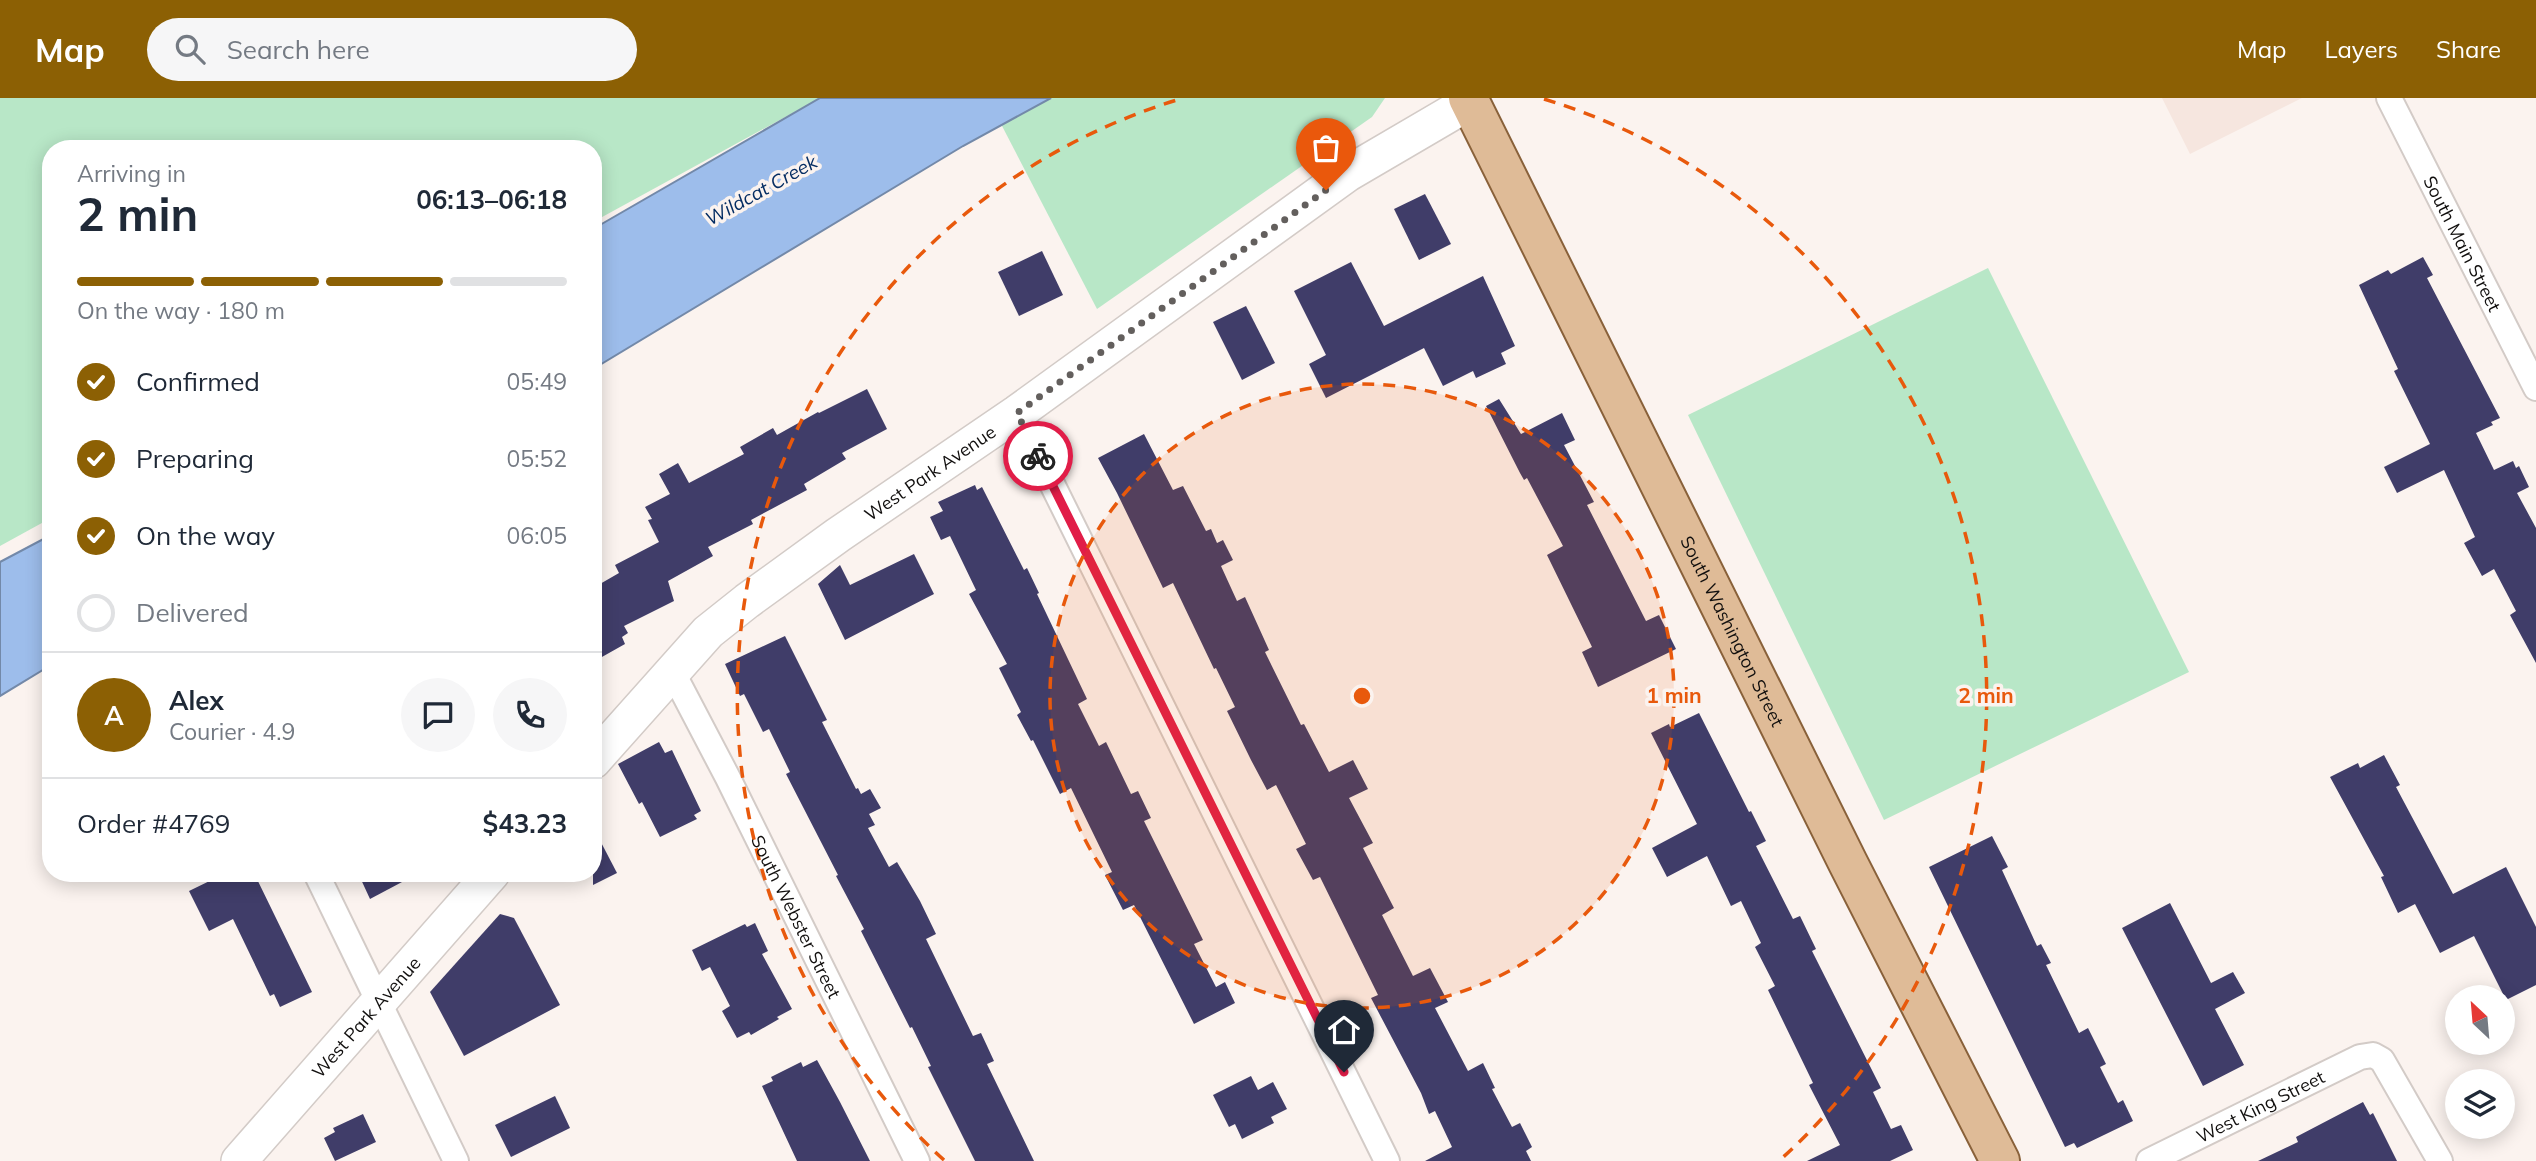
<!DOCTYPE html>
<html lang="en">
<head>
<meta charset="utf-8">
<style>
	body { margin:0; font-family:Mulish,sans-serif; background:#f6f6f7; color:#1f2937; height:100vh; display:flex; flex-direction:column; font-size:26px; white-space:nowrap }
	* { box-sizing:border-box; margin:0 }
	p { font-size:23px; color:#747a83 }
	.icon { flex:none; width:38px; height:38px; fill:none; stroke:currentColor; stroke-width:2; stroke-linecap:round; stroke-linejoin:round }
	.map { position:relative; flex:1; overflow:hidden }
	.details { position:absolute; left:42px; top:42px; width:560px; height:742px; display:flex; flex-direction:column; background:#fff; border-radius:28px; box-shadow:0 4px 18px #0003 }
	.details>* { flex:none }
	.needle { width:46px; rotate:334deg }
	.buttons { position:absolute; left:2445px; top:887px; display:grid; gap:14px }
	.buttons a { display:grid; place-items:center; width:70px; height:70px; border-radius:50%; background:#fff; box-shadow:0 4px 18px #0003; font-size:35px }
	.pin { position:absolute; display:grid; place-items:center; width:60px; height:60px; color:#fff; margin:-72px -30px; border-radius:50% 50% 50% 0; rotate:-45deg; box-shadow:0 0 7px #0007 }
	.pin .icon { rotate:45deg }
	.courier { position:absolute; display:grid; place-items:center; width:70px; height:70px; margin:-35px; border:5px solid #e11d48; border-radius:50%; background:#fff; color:#222; box-shadow:0 2px 9px #0007 }
	.headline em { font-style:normal; font-weight:700 }
	.headline div { display:flex; flex-direction:column-reverse }
	.headline { display:flex; align-items:center; justify-content:space-between; height:119px; padding:0 35px }
	h1 { font-size:46px; font-weight:700; line-height:52px }
	.bar { display:grid; grid-template-columns:repeat(4,1fr); gap:10px 7px; align-content:center; height:84px; padding:0 35px }
	.bar i { height:9px; border-radius:5px; background:#e0e1e3 }
	.bar .selected { background:#8c6004 }
	.bar p { grid-column:span 4 }
	.line { display:flex; align-items:center; gap:18px; padding:0 35px; border-top:2px solid #e0e1e3 }
	.line div { flex:1 }
	.round { display:grid; place-items:center; flex:none; width:74px; height:74px; border-radius:37px; background:#f6f6f7 }
	ol { padding:0 35px; list-style:none }
	li { display:flex; align-items:center; gap:21px; height:77px }
	li p { margin-inline-start:auto }
	li .icon { padding:7px; border-radius:50%; background:#8c6004; color:#fff; stroke-width:4 }
	li:last-child { color:#747a83 }
	li i { width:38px; height:38px; border:4px solid #e0e1e3; border-radius:50% }
	header { display:flex; align-items:center; gap:42px; box-sizing:border-box; height:98px; padding:0 35px; background:#8c6004; color:#fff }
	header strong { font-size:33px }
	nav { display:flex; gap:38px; margin-inline-start:auto; font-size:24px }
	.search { width:490px; height:63px; background:#f6f6f7; display:flex; align-items:center; gap:18px; box-sizing:border-box; padding:0 24px; border-radius:38px; color:#747a83; font-size:26px }
	.map>svg:first-child { display:block }
	.built { fill:#f6e6df }
	.green { fill:#b8e7c7 }
	.water { fill:#9dbdeb; stroke:#7389a9; stroke-width:2 }
	.building { fill:#403d69 }
	.lines { fill:none; stroke-linecap:round; stroke-linejoin:round }
	.street-casing { stroke:#d3cbc7; stroke-width:28 }
	.secondary-casing { stroke:#d3cbc7; stroke-width:38 }
	.primary-casing { stroke:#89613a; stroke-width:42 }
	.street { stroke:#fff; stroke-width:24 }
	.secondary { stroke:#fff; stroke-width:35 }
	.primary { stroke:#dfbb97; stroke-width:38 }
	.done { stroke:#635f5d; stroke-width:7; stroke-dasharray:0 12.6 }
	.route { stroke:#e11d48; stroke-width:9 }
	.ring { fill:none; stroke:#e8590c; stroke-width:3.5; stroke-dasharray:12 9 }
	.labels { text-anchor:middle; dominant-baseline:central; stroke-width:7; stroke-linejoin:round; paint-order:stroke }
	.street-label { font-size:18px; fill:#110f0e; stroke:#fbf3ef }
	.water-label { font-size:19px; font-style:italic; fill:#052d63; stroke:#fbf3ef }
	.centre { fill:#e8590c; stroke:#fbf3ef; stroke-width:3.5 }
	.ring-label { font-size:21px; text-anchor:middle; font-weight:bold; fill:#e8590c; stroke:#fbf3ef; stroke-width:7; stroke-linejoin:round; paint-order:stroke }
</style>
</head>
<body>
<header>
<strong>Map</strong>
<div class="search"><svg class="icon" aria-label="search" viewBox="0 0 24 24"><circle cx="10" cy="10" r="6"/><path d="M15 15l6 6"/></svg>Search here</div>
<nav><a>Map</a><a>Layers</a><a>Share</a></nav>
</header>
<div class="map">
<svg width="2536" height="1063" viewBox="0 0 2536 1063">
	<rect width="100%" height="100%" fill="#fbf3ef"/>
	<path class="built" d="M2162,0H2302L2190,56Z"/>
	<g class="green">
		<path d="M0,0H820L593,124V51H51V420L0,448Z"/>
		<path d="M1051,0H1385L1372,19L1097,211L1001,26Z"/>
		<path d="M1988,170L2189,574L1884,722L1688,317Z"/>
	</g>
	<g class="water">
		<path d="M820,0H1051L963,48L593,271V131Z"/>
		<path d="M51,437V567L0,598V464Z"/>
	</g>
	<g class="building">
		<path d="M1425,96L1451,146L1419,162L1394,111Z"/>
		<path d="M1042,153L1063,197L1019,218L998,174Z"/>
		<path d="M2423,159L2433,177L2427,180L2500,320L2491,324L2493,327L2476,335L2494,372L2513,363L2516,370L2519,368L2529,389L2517,395L2536,430V565L2510,517L2516,513L2494,471L2482,478L2464,445L2475,439L2444,372L2397,395L2384,369L2430,346L2394,273L2398,271L2359,187L2388,172L2391,176Z"/>
		<path d="M1351,164L1384,228L1483,178L1515,248L1501,255L1506,266L1476,280L1473,273L1443,288L1424,250L1326,300L1309,266L1326,257L1294,193Z"/>
		<path d="M1246,208L1275,265L1242,282L1213,224Z"/>
		<path d="M867,291L887,331L842,355L846,361L804,386L807,392L751,422L753,426L708,449L713,458L668,483L674,503L624,528L628,535L622,539L625,546L593,564V490L619,475L615,467L659,444L648,422L652,421L645,409L670,396L659,376L678,365L689,385L744,356L740,349L773,330L777,337L818,314L819,315Z"/>
		<path d="M1499,301L1521,336L1562,315L1575,342L1564,347L1594,404L1587,407L1646,523L1659,517L1676,551L1598,589L1582,554L1592,549L1547,457L1563,448L1527,380L1524,382L1520,375L1486,308Z"/>
		<path d="M1144,336L1173,392L1183,388L1206,433L1211,431L1217,445L1223,442L1233,462L1221,468L1237,503L1245,499L1269,552L1265,554L1301,627L1304,626L1329,674L1353,662L1368,691L1349,700L1373,745L1363,750L1394,810L1382,817L1413,878L1430,870L1448,904L1435,910L1468,973L1483,965L1495,990L1492,991L1512,1029L1520,1025L1532,1049L1526,1053L1531,1063H1425L1452,1049L1435,1013L1429,1016L1421,995L1371,900L1378,897L1320,779L1313,782L1296,751L1306,746L1276,687L1267,692L1251,662L1227,613L1235,609L1216,570L1214,571L1173,485L1163,490L1117,395L1098,360Z"/>
		<path d="M975,387L977,392L982,389L1024,472L1027,470L1039,495L1037,496L1087,601L1078,606L1099,648L1106,644L1131,696L1138,693L1151,720L1144,723L1203,842L1194,846L1216,889L1225,884L1235,905L1194,926L1134,807L1123,812L1105,777L1112,774L1071,690L1060,696L1033,642L1031,643L1017,617L1021,614L999,570L1007,566L969,496L976,492L950,438L941,442L930,419L943,413L938,404Z"/>
		<path d="M914,456L934,496L845,542L818,486L840,467L850,487Z"/>
		<path d="M785,538L827,622L822,624L856,691L858,690L861,696L870,691L881,710L869,716L875,727L868,730L889,769L897,764L920,803L936,836L926,841L973,938L981,935L994,963L987,966L1034,1063H975L928,969L931,968L912,929L910,930L861,833L864,831L836,778L838,777L786,676L790,674L769,631L763,634L744,596L740,598L725,566Z"/>
		<path d="M1699,615L1749,714L1751,713L1766,743L1756,748L1793,821L1800,818L1816,851L1812,853L1881,990L1873,994L1891,1031L1901,1027L1913,1052L1890,1063H1807L1840,1047L1809,987L1813,985L1768,892L1775,888L1755,849L1761,845L1741,803L1731,808L1707,758L1667,779L1652,750L1697,726L1651,635L1669,626L1670,629Z"/>
		<path d="M659,644L665,655L672,652L701,713L694,717L697,721L660,739L642,704L639,706L618,666Z"/>
		<path d="M2384,657L2400,687L2396,689L2453,796L2506,769L2536,829V887L2506,902L2474,838L2440,855L2415,806L2398,815L2381,779L2384,778L2330,679L2358,665L2360,670Z"/>
		<path d="M593,729L617,775L593,787Z"/>
		<path d="M1992,738L2008,769L2002,772L2037,848L2041,846L2051,865L2046,867L2079,935L2088,930L2106,966L2100,969L2118,1005L2123,1002L2133,1023L2077,1050L2074,1045L2065,1049L1929,769Z"/>
		<path d="M226,775H254L312,894L280,909L274,896L270,898L233,821L209,833L189,793Z"/>
		<path d="M358,775H419L370,801Z"/>
		<path d="M2170,805L2211,885L2233,874L2245,895L2215,911L2244,967L2203,988L2122,830Z"/>
		<path d="M500,816L514,820L560,907L464,958L430,894Z"/>
		<path d="M755,825L768,853L762,856L792,911L777,919L779,921L751,937L749,934L737,940L722,913L730,908L710,869L702,873L692,852L745,826L747,829Z"/>
		<path d="M817,962L840,1004L870,1063H797L762,988L773,983L771,979L801,964L803,969Z"/>
		<path d="M1251,978L1258,992L1273,984L1287,1011L1271,1019L1274,1025L1242,1041L1235,1026L1229,1029L1213,997Z"/>
		<path d="M555,998L570,1030L511,1059L495,1027Z"/>
		<path d="M2363,1004L2370,1017L2373,1015L2397,1063H2258L2298,1044L2296,1039Z"/>
		<path d="M363,1016L376,1044L335,1063L324,1040L335,1034L333,1030Z"/>
	</g>
	<g class="lines">
		<g class="street-casing">
			<g id="street">
				<path id="s1" d="M2389,0L2536,290"/>
				<path d="M1017,315L1387,1063"/>
				<path id="s2" d="M673,575L728,680L917,1063"/>
				<path d="M316,775L456,1063"/>
				<path id="s3" d="M2149,1063L2360,959L2373,957L2382,962L2440,1063"/>
			</g>
		</g>
		<g class="secondary-casing">
			<g id="secondary">
				<path id="s4" d="M593,663L708,534L747,503L838,437L1017,315L1347,76L1470,4"/>
				<path id="s5" d="M239,1063L492,775"/>
			</g>
		</g>
		<g class="primary-casing">
			<g id="primary">
				<path id="s6" d="M1468,0L1848,765L2000,1063"/>
			</g>
		</g>
		<use href="#street" class="street"/>
		<use href="#secondary" class="secondary"/>
		<use href="#primary" class="primary"/>
	</g>
	<g class="lines">
		<path class="done" d="M1038,358L1017,315L1326,92"/>
		<path class="route" d="M1038,358L1344,974"/>
	</g>
	<circle cx="1362" cy="598" r="312" fill="#e8590c" fill-opacity=".12"/>
	<g class="ring">
		<circle cx="1362" cy="598" r="312"/>
		<path d="M944 1062A624 624 0 0 1 1180 1M1544 1A624 624 0 0 1 1780 1062"/>
	</g>
	<g class="labels">
		<g class="street-label">
			<text stroke="none"><textPath href="#s1" startOffset="163">South Main Street</textPath></text>
			<text stroke="none"><textPath href="#s4" startOffset="446">West Park Avenue</textPath></text>
			<text stroke="none"><textPath href="#s6" startOffset="595">South Washington Street</textPath></text>
			<text stroke="none"><textPath href="#s2" startOffset="273">South Webster Street</textPath></text>
			<text stroke="none"><textPath href="#s5" startOffset="192">West Park Avenue</textPath></text>
			<text stroke="none"><textPath href="#s3" startOffset="124">West King Street</textPath></text>
		</g>
		<g class="water-label">
			<text transform="translate(761 92) rotate(-29)">Wildcat Creek</text>
		</g>
	</g>
	<circle cx="1362" cy="598" r="10" class="centre"/>
	<g class="ring-label">
		<text x="1674" y="605">1 min</text>
		<text x="1986" y="605">2 min</text>
	</g>
</svg>
<div class="buttons">
<a><svg class="needle" viewBox="-14 -14 28 28"><path d="M0-13l5 13h-10z" fill="#e53935"/><path d="M0 13l5-13h-10z" fill="#747a83"/></svg></a>
<a><svg class="icon" aria-label="layers" viewBox="0 0 24 24"><path d="M12 4l9 5-9 5-9-5zM3 14l9 5 9-5"/></svg></a>
</div>
<div class="pin" style="left:1326px;top:92px;background:#ea580c"><svg class="icon" aria-label="bag" viewBox="0 0 24 24"><path d="M5 8h14l-1 12H6zM9 8a3 3 0 0 1 6 0"/></svg></div>
<div class="pin" style="left:1344px;top:974px;background:#1f2937"><svg class="icon" aria-label="home" viewBox="0 0 24 24"><path d="M3 11l9-7 9 7M6 9v11h12V9"/></svg></div>
<div class="courier" style="left:1038px;top:358px"><svg class="icon" aria-label="bike" viewBox="0 0 24 24"><circle cx="6" cy="16" r="4"/><circle cx="18" cy="16" r="4"/><path d="M6 16l4-8h5l3 8M10 8l3 8H6M13 5h3"/></svg></div>
<section class="details">
<div class="headline"><div><h1>2 min</h1><p>Arriving in</p></div><em>06:13–06:18</em></div>
<div class="bar"><i class="selected"></i><i class="selected"></i><i class="selected"></i><i></i><p>On the way · 180 m</p></div>
<ol>
<li><svg class="icon" aria-label="check" viewBox="0 0 24 24"><path d="M5 12l5 5 9-10"/></svg>Confirmed<p>05:49</p></li>
<li><svg class="icon" aria-label="check" viewBox="0 0 24 24"><path d="M5 12l5 5 9-10"/></svg>Preparing<p>05:52</p></li>
<li><svg class="icon" aria-label="check" viewBox="0 0 24 24"><path d="M5 12l5 5 9-10"/></svg>On the way<p>06:05</p></li>
<li><i></i>Delivered</li>
</ol>
<div class="line" style="height:126px"><b class="round" style="background:#8c6004;color:#fff">A</b><div><b>Alex</b><p>Courier · 4.9</p></div><a class="round"><svg class="icon" aria-label="chat" viewBox="0 0 24 24"><path d="M4 5h16v11H9l-5 4z"/></svg></a><a class="round"><svg class="icon" aria-label="phone" viewBox="0 0 24 24"><path d="M5 4h4l2 5-3 2q2 4 5 5l2-3 5 2v4C11 20 4 13 5 4z"/></svg></a></div>
<div class="line" style="height:91px"><div>Order #4769</div><b>$43.23</b></div>
</section>
</div>
</body>
</html>
